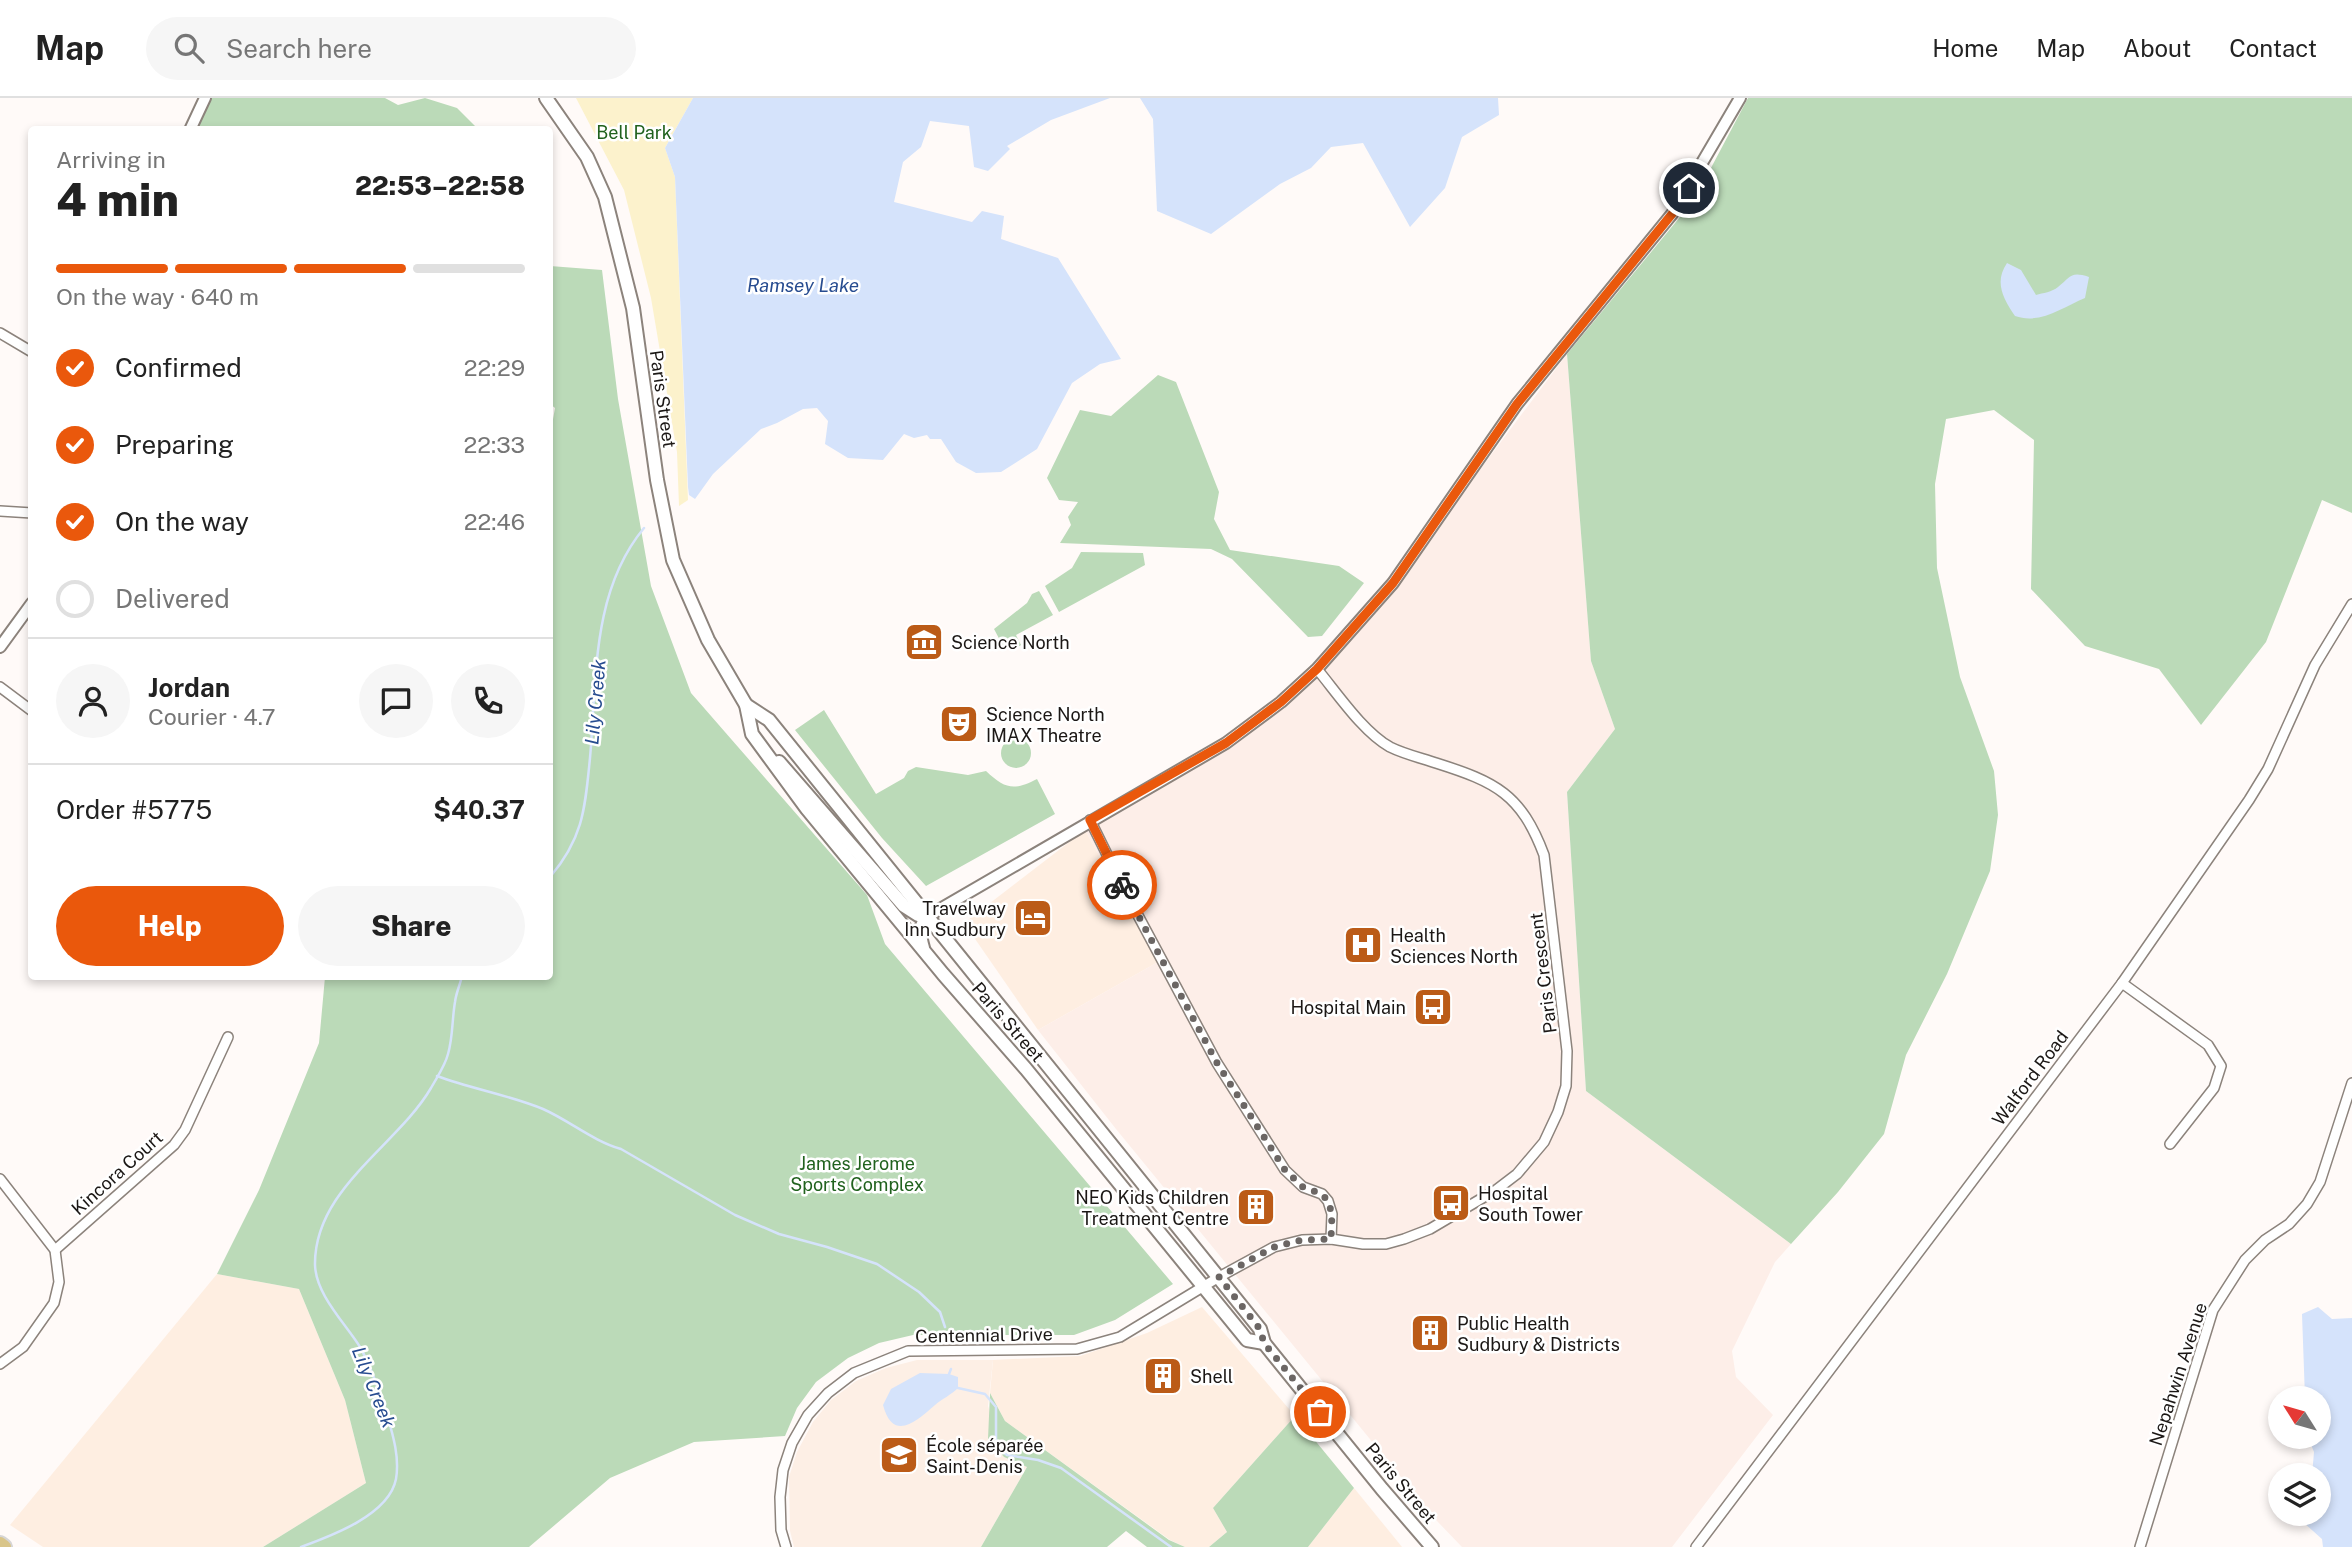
<!DOCTYPE html>
<html lang="en">
<head>
<meta charset="utf-8">
<style>
	body { margin:0; font-family:"Public Sans",sans-serif; background:#f6f6f6; color:#222; height:100vh; display:flex; flex-direction:column; font-size:26px; white-space:nowrap }
	* { box-sizing:border-box; margin:0 }
	p { font-size:23px; color:#767676 }
	.icon { flex:none; width:38px; height:38px; fill:none; stroke:currentColor; stroke-width:2; stroke-linecap:round; stroke-linejoin:round }
	.map { position:relative; flex:1; overflow:hidden }
	.panel { position:absolute; left:28px; top:28px; width:525px; height:854px; display:flex; flex-direction:column; background:#fff; border-radius:7px; box-shadow:0 4px 10px #0003 }
	.panel>* { flex:none }
	.needle { width:46px; rotate:307deg }
	.tools { position:absolute; left:2268px; top:1288px; display:grid; gap:14px }
	.tools a { display:grid; place-items:center; width:63px; height:63px; border-radius:50%; background:#fff; box-shadow:0 4px 10px #0003; font-size:35px }
	.pin { position:absolute; display:grid; place-items:center; width:60px; height:60px; color:#fff; margin:-30px; border:4px solid #fff; border-radius:50%; box-shadow:0 2px 7px #0007 }
	.courier { position:absolute; display:grid; place-items:center; width:70px; height:70px; margin:-35px; border:5px solid #ea580c; border-radius:50%; background:#fff; color:#222; box-shadow:0 2px 9px #0007 }
	.summary em { font-style:normal; font-weight:800 }
	.summary div { display:flex; flex-direction:column-reverse }
	.summary { display:flex; align-items:center; justify-content:space-between; height:119px; padding:0 28px }
	h1 { font-size:46px; font-weight:800; line-height:52px }
	.bar { display:grid; grid-template-columns:repeat(4,1fr); gap:10px 7px; align-content:center; height:84px; padding:0 28px }
	.bar i { height:9px; border-radius:5px; background:#e0e0e0 }
	.bar .current { background:#ea580c }
	.bar p { grid-column:span 4 }
	.line { display:flex; align-items:center; gap:18px; padding:0 28px; border-top:2px solid #e0e0e0 }
	.line div { flex:1 }
	.round { display:grid; place-items:center; flex:none; width:74px; height:74px; border-radius:37px; background:#f6f6f6 }
	ol { padding:0 28px; list-style:none }
	li { display:flex; align-items:center; gap:21px; height:77px }
	li p { margin-inline-start:auto }
	li .icon { padding:7px; border-radius:50%; background:#ea580c; color:#fff; stroke-width:4 }
	li:last-child { color:#767676 }
	li i { width:38px; height:38px; border:4px solid #e0e0e0; border-radius:50% }
	.action { display:flex; gap:14px; margin-top:auto; padding:14px 28px }
	.action a { flex:1; height:80px; border-radius:42px; background:#ea580c; color:#fff; font-size:28px; font-weight:800; line-height:80px; text-align:center }
	.action a+a { background:#f6f6f6; color:#222 }
	header { display:flex; align-items:center; gap:42px; box-sizing:border-box; height:98px; padding:0 35px; background:#fff; border-bottom:2px solid #e0e0e0 }
	header strong { font-size:33px }
	nav { display:flex; gap:38px; margin-inline-start:auto; font-size:24px }
	.search { width:490px; height:63px; background:#f6f6f6; display:flex; align-items:center; gap:18px; box-sizing:border-box; padding:0 24px; border-radius:38px; color:#767676; font-size:26px }
	.map>svg:first-child { display:block }
	.commercial { fill:#feeee1 }
	.built { fill:#fdefe5 }
	.medical { fill:#fdeee8 }
	.green { fill:#bbdab8 }
	.sand { fill:#fcf2cc }
	.water { fill:#d5e3fb }
	.lines { fill:none; stroke-linecap:round; stroke-linejoin:round }
	.stream { stroke:#d5e3fb; stroke-width:2.5 }
	.minor-casing { stroke:#8c837c; stroke-width:12 }
	.tertiary-casing { stroke:#8c837c; stroke-width:14 }
	.secondary-casing { stroke:#8c837c; stroke-width:16 }
	.primary-casing { stroke:#d6d5d5; stroke-width:18 }
	.minor { stroke:#fff; stroke-width:9 }
	.tertiary { stroke:#fff; stroke-width:10 }
	.secondary { stroke:#fff; stroke-width:12 }
	.primary { stroke:#d9c589; stroke-width:14 }
	.done { stroke:#6b6664; stroke-width:7; stroke-dasharray:0 12.6 }
	.route { stroke:#ea580c; stroke-width:9 }
	.labels { text-anchor:middle; dominant-baseline:central; stroke-width:5; stroke-linejoin:round; paint-order:stroke }
	.park-label { font-size:18px; fill:#21621e; stroke:#fff }
	.street-label { font-size:18px; fill:#1b1715; stroke:#fff }
	.poi-label { font-size:18px; fill:#1b1715; stroke:#fff; text-anchor:start }
	.water-label { font-size:19px; font-style:italic; fill:#274c90; stroke:#fff }
</style>
</head>
<body>
<header>
<strong>Map</strong>
<div class="search"><svg class="icon" aria-label="search" viewBox="0 0 24 24"><circle cx="10" cy="10" r="6"/><path d="M15 15l6 6"/></svg>Search here</div>
<nav><a>Home</a><a>Map</a><a>About</a><a>Contact</a></nav>
</header>
<div class="map">
<svg width="2352" height="1449" viewBox="0 0 2352 1449">
	<rect width="100%" height="100%" fill="#fffaf8"/>
	<g class="commercial">
		<path d="M1085,732L1158,864L1038,932L964,825Z"/>
		<path d="M217,1176L299,1191L345,1302L366,1385L263,1449H43L10,1427Z"/>
		<path d="M1202,1209L1295,1318L1213,1410L1227,1434L1209,1449H1185L1170,1442L1005,1323L990,1295L993,1262L1080,1258L1147,1235Z"/>
		<path d="M1354,1390L1402,1449H1308Z"/>
	</g>
	<path class="built" d="M917,1262H993L988,1308L1004,1359L1027,1369L981,1449H794L790,1433L789,1379L797,1354L813,1324L831,1302L856,1283L886,1270Z"/>
	<path class="medical" d="M1567,256L1591,563L1615,631L1567,694L1586,993L1791,1146L1775,1164L1732,1253L1736,1279L1773,1317L1672,1449H1462L1437,1423L1116,1031L1038,932L1158,864L1085,732L1281,604L1394,486Z"/>
	<g class="green">
		<path d="M210,0H385L398,7L425,0L457,10L478,31L191,32Z"/>
		<path d="M1748,0H2352V415L2322,402L2266,544L2201,627L2159,571L2085,548L2031,491L2034,342L1994,312L1946,321L1935,386L1937,470L1960,579L1994,673L1998,717L1990,773L1947,876L1906,957L1884,1036L1838,1094L1791,1146L1586,993L1567,694L1615,631L1591,563L1567,256L1694,102Z"/>
		<path d="M550,168L602,172L618,301L651,488L691,595L867,797L885,846L1173,1186L1115,1222L1074,1237H913L879,1245L848,1260L816,1284L797,1310L785,1338L694,1344L610,1380L529,1449H263L366,1385L345,1302L299,1191L217,1176L259,1092L319,945L325,879L550,878V338L555,310L550,306Z"/>
		<path d="M1158,277L1176,284L1219,394L1214,421L1230,452L1339,468L1364,485L1322,538L1308,539L1232,461L1211,451L1060,445L1071,427L1068,419L1078,404L1059,402L1047,380L1080,312L1111,318Z"/>
		<path d="M1081,454L1143,455L1145,467L1059,514L1045,488L1072,470Z"/>
		<path d="M1039,493L1053,517L1016,537L1021,547L1015,551L1003,548L994,531L1027,505L1032,496Z"/>
		<path d="M824,612L876,696L904,680L908,673L916,669L968,677L986,673C1005,691 1014,693 1037,681L1055,716L926,788L882,740L795,632Z"/>
		<circle cx="1016" cy="655" r="15"/>
		<path d="M990,1295L1005,1323L1169,1442L1185,1449H1147L1126,1433L1107,1449H981L1027,1369L1004,1359L988,1341Z"/>
		<path d="M1295,1318L1354,1390L1308,1449H1209L1227,1434L1213,1410Z"/>
	</g>
	<path class="sand" d="M576,0H693L665,50L675,79L688,402L679,408L677,354L651,200L624,92Z"/>
	<g class="water">
		<path d="M693,0H1110L1051,22L1007,48L1010,51L988,73L974,69L969,28L930,23L921,49L903,64L894,104L972,124L982,113L1004,118L1001,141L1058,160L1121,261L1100,266L1072,285L1037,351L1001,374L976,375L956,364L941,341H930L927,337L914,340L904,336L883,362L848,360L825,346L828,323L817,310L803,311L777,325L761,331L713,376L695,401L689,397L688,389L675,79L665,50Z"/>
		<path d="M1140,0H1498L1499,17L1462,39L1445,90L1410,129L1363,45L1331,49L1311,70L1280,86L1211,136L1157,113L1153,21Z"/>
		<path d="M2007,165L2021,172L2036,197C2043,195 2052,194 2058,189C2071,179 2070,173 2089,179L2085,200C2063,209 2040,227 2015,218C2003,200 1994,184 2007,165Z"/>
		<path d="M2318,1209L2332,1221L2352,1220V1449H2323L2322,1441L2294,1416H2319V1377H2312L2314,1354L2308,1339H2319V1300H2305L2302,1216Z"/>
		<path d="M920,1275L949,1276L958,1279V1290C951,1297 942,1301 935,1307C917,1323 893,1345 883,1307L891,1291Z"/>
	</g>
	<g class="lines">
		<g class="stream">
			<path d="M550,779C584,739 585,709 590,660C597,581 591,494 644,430"/>
			<path d="M437,978C472,991 509,997 543,1011C570,1023 593,1043 621,1051L735,1117L779,1136L827,1149L877,1166L919,1194L940,1214L945,1229"/>
			<path d="M949,1276L951,1271"/>
			<path d="M958,1290L985,1296L996,1309V1349L1007,1357L1038,1362L1061,1370L1171,1449"/>
			<path d="M301,1449C331,1438 389,1417 396,1381C400,1358 392,1334 386,1313C379,1293 371,1268 360,1249C345,1225 316,1197 315,1167C314,1091 397,1048 431,990C437,979 445,968 448,956C453,939 452,921 455,904C456,895 460,887 462,878"/>
		</g>
		<g class="minor-casing">
			<g id="minor">
				<path d="M0,235L32,254"/>
				<path d="M0,413L32,415"/>
				<path d="M0,589L32,613"/>
				<path d="M1090,722L1126,795L1217,965L1285,1072L1303,1089L1322,1096L1328,1103L1332,1116L1331,1141"/>
				<path d="M2122,885L2208,947L2221,968L2214,990L2170,1046"/>
				<path d="M0,1081L55,1152L59,1184L54,1205L23,1249L0,1266"/>
				<path d="M55,1152L174,1047L185,1032L228,939"/>
				<path d="M786,1449L781,1432L780,1399L783,1372L792,1345L808,1317L828,1295L854,1275L908,1253L1077,1251L1120,1239L1219,1179L1274,1149L1302,1142L1331,1141L1363,1146H1386L1404,1141L1430,1131L1496,1092L1517,1076L1544,1044L1558,1014L1566,988L1567,953L1544,757C1521,696 1496,684 1436,665C1421,660 1404,656 1390,649C1363,634 1337,595 1317,571"/>
				<path d="M1696,1449L2122,885L2249,702L2268,671L2315,567L2352,506"/>
				<path d="M2140,1449L2213,1212L2245,1162L2265,1142L2289,1126L2307,1106L2320,1084L2352,985"/>
			</g>
		</g>
		<g class="tertiary-casing">
			<g id="tertiary">
				<path d="M190,32L205,0"/>
				<path d="M0,549L32,505"/>
				<path d="M928,818L1226,645L1281,604L1317,571L1393,485L1517,306L1672,116L1740,0"/>
			</g>
		</g>
		<g class="secondary-casing">
			<g id="secondary">
				<path d="M546,0L587,59L605,99L633,210L657,382L673,462L708,542L746,607L752,636L807,711L943,876L1026,971L1247,1242L1264,1245"/>
				<path d="M746,607L769,622L1260,1231L1264,1245L1382,1391L1432,1449"/>
				<path d="M779,664L904,808L918,817L928,818"/>
				<path d="M923,850C919,836 919,829 928,818"/>
			</g>
		</g>
		<g class="primary-casing">
			<path id="primary" d="M0,1446L4,1449"/>
		</g>
		<use href="#minor" class="minor"/>
		<use href="#tertiary" class="tertiary"/>
		<use href="#secondary" class="secondary"/>
		<use href="#primary" class="primary"/>
	</g>
	<g class="lines">
		<path class="done" d="M1122,787L1217,965L1285,1072L1303,1089L1322,1096L1328,1103L1332,1116L1331,1141L1302,1142L1274,1149L1219,1179L1260,1231L1264,1245L1320,1314"/>
		<path class="route" d="M1122,787L1090,722L1226,645L1281,604L1317,571L1393,485L1517,306L1672,116L1689,90"/>
	</g>
	<defs>
		<g id="museum-square" transform="scale(2.0125)"><rect x="-9" y="-9" width="18" height="18" rx="4" fill="#bb5b17" stroke="#fff"/><path d="M0-6L6-3V-2H-6V-3ZM-5-1h2V3h-2ZM-1-1h2V3h-2ZM3-1h2V3H3ZM-6 4H6V6H-6Z" fill="#fff"/></g>
		<g id="theatre-square" transform="scale(2.0125)"><rect x="-9" y="-9" width="18" height="18" rx="4" fill="#bb5b17" stroke="#fff"/><path d="M-5-5.5Q0-4 5-5.5V0Q5 5 0 6Q-5 5-5 0ZM-3.3-2.5H-1v1.5H-3.3ZM1-2.5H3.3v1.5H1ZM-2.8 1Q0 5.5 2.8 1Z" fill="#fff"/></g>
		<g id="hotel-square" transform="scale(2.0125)"><rect x="-9" y="-9" width="18" height="18" rx="4" fill="#bb5b17" stroke="#fff"/><path d="M-6-4.5h1.5V1H6V5H4.5V3h-9V5H-6ZM-4 0a1.8 1.8 0 1 1 3.6 0ZM.5 0V-2.5h3Q6-2.5 6 0Z" fill="#fff"/></g>
		<g id="hospital-square" transform="scale(2.0125)"><rect x="-9" y="-9" width="18" height="18" rx="4" fill="#bb5b17" stroke="#fff"/><path d="M-5-5h3v3.5h4V-5h3V5h-3V1.5h-4V5h-3Z" fill="#fff"/></g>
		<g id="bus-square" transform="scale(2.0125)"><rect x="-9" y="-9" width="18" height="18" rx="4" fill="#bb5b17" stroke="#fff"/><path d="M-5-6H5V4H4V6H2V4H-2V6H-4V4H-5ZM-3.5-4V0h7V-4ZM-3.5 1.2v1.5H-2V1.2ZM2 1.2v1.5H3.5V1.2Z" fill="#fff"/></g>
		<g id="building-square" transform="scale(2.0125)"><rect x="-9" y="-9" width="18" height="18" rx="4" fill="#bb5b17" stroke="#fff"/><path d="M-4-6H4V6H1V3H-1V6H-4ZM-2.5-4.3h1.7v1.8h-1.7ZM.8-4.3h1.7v1.8H.8ZM-2.5-1h1.7V.8h-1.7ZM.8-1h1.7V.8H.8Z" fill="#fff"/></g>
		<g id="school-square" transform="scale(2.0125)"><rect x="-9" y="-9" width="18" height="18" rx="4" fill="#bb5b17" stroke="#fff"/><path d="M0-5L7-2L0 1L-7-2ZM-4 1L0 2.5L4 1V4Q0 6-4 4Z" fill="#fff"/></g>
	</defs>
	<g fill-rule="evenodd">
		<use href="#museum-square" x="924" y="544"/>
		<use href="#theatre-square" x="959" y="626"/>
		<use href="#hotel-square" x="1033" y="820"/>
		<use href="#hospital-square" x="1363" y="847"/>
		<use href="#bus-square" x="1433" y="909"/>
		<use href="#bus-square" x="1451" y="1105"/>
		<use href="#building-square" x="1256" y="1109"/>
		<use href="#building-square" x="1430" y="1235"/>
		<use href="#building-square" x="1163" y="1278"/>
		<use href="#school-square" x="899" y="1357"/>
	</g>
	<g class="labels">
		<g class="park-label">
			<text x="634" y="34">Bell Park</text>
			<text x="857" y="1065">James Jerome<tspan x="857" dy="21">Sports Complex</tspan></text>
		</g>
		<g class="street-label">
			<text transform="translate(663 301) rotate(82)">Paris Street</text>
			<text transform="translate(1543 875) rotate(-97)">Paris Crescent</text>
			<text transform="translate(1008 924) rotate(49)">Paris Street</text>
			<text transform="translate(2030 980) rotate(-53)">Walford Road</text>
			<text transform="translate(117 1075) rotate(-42)">Kincora Court</text>
			<text transform="translate(984 1237) rotate(-1)">Centennial Drive</text>
			<text transform="translate(2178 1276) rotate(-72)">Nepahwin Avenue</text>
			<text transform="translate(1401 1385) rotate(50)">Paris Street</text>
		</g>
		<g class="poi-label">
			<text x="951" y="544">Science North</text>
			<text x="986" y="616">Science North<tspan x="986" dy="21">IMAX Theatre</tspan></text>
			<text x="1006" y="810" text-anchor="end">Travelway<tspan x="1006" dy="21">Inn Sudbury</tspan></text>
			<text x="1390" y="837">Health<tspan x="1390" dy="21">Sciences North</tspan></text>
			<text x="1406" y="909" text-anchor="end">Hospital Main</text>
			<text x="1478" y="1095">Hospital<tspan x="1478" dy="21">South Tower</tspan></text>
			<text x="1229" y="1099" text-anchor="end">NEO Kids Children<tspan x="1229" dy="21">Treatment Centre</tspan></text>
			<text x="1457" y="1225">Public Health<tspan x="1457" dy="21">Sudbury &amp; Districts</tspan></text>
			<text x="1190" y="1278">Shell</text>
			<text x="926" y="1347">École séparée<tspan x="926" dy="21">Saint-Denis</tspan></text>
		</g>
		<g class="water-label">
			<text x="803" y="187">Ramsey Lake</text>
			<text transform="translate(595 604) rotate(-85)">Lily Creek</text>
			<text transform="translate(374 1289) rotate(68)">Lily Creek</text>
		</g>
	</g>
</svg>
<div class="tools">
<a><svg class="needle" viewBox="-14 -14 28 28"><path d="M0-13l5 13h-10z" fill="#e53935"/><path d="M0 13l5-13h-10z" fill="#767676"/></svg></a>
<a><svg class="icon" aria-label="layers" viewBox="0 0 24 24"><path d="M12 4l9 5-9 5-9-5zM3 14l9 5 9-5"/></svg></a>
</div>
<div class="pin" style="left:1320px;top:1314px;background:#ea580c"><svg class="icon" aria-label="bag" viewBox="0 0 24 24"><path d="M5 8h14l-1 12H6zM9 8a3 3 0 0 1 6 0"/></svg></div>
<div class="pin" style="left:1689px;top:90px;background:#1f2937"><svg class="icon" aria-label="home" viewBox="0 0 24 24"><path d="M3 11l9-7 9 7M6 9v11h12V9"/></svg></div>
<div class="courier" style="left:1122px;top:787px"><svg class="icon" aria-label="bike" viewBox="0 0 24 24"><circle cx="6" cy="16" r="4"/><circle cx="18" cy="16" r="4"/><path d="M6 16l4-8h5l3 8M10 8l3 8H6M13 5h3"/></svg></div>
<section class="panel">
<div class="summary"><div><h1>4 min</h1><p>Arriving in</p></div><em>22:53–22:58</em></div>
<div class="bar"><i class="current"></i><i class="current"></i><i class="current"></i><i></i><p>On the way · 640 m</p></div>
<ol>
<li><svg class="icon" aria-label="check" viewBox="0 0 24 24"><path d="M5 12l5 5 9-10"/></svg>Confirmed<p>22:29</p></li>
<li><svg class="icon" aria-label="check" viewBox="0 0 24 24"><path d="M5 12l5 5 9-10"/></svg>Preparing<p>22:33</p></li>
<li><svg class="icon" aria-label="check" viewBox="0 0 24 24"><path d="M5 12l5 5 9-10"/></svg>On the way<p>22:46</p></li>
<li><i></i>Delivered</li>
</ol>
<div class="line" style="height:126px"><a class="round"><svg class="icon" aria-label="person" viewBox="0 0 24 24"><circle cx="12" cy="8" r="4"/><path d="M4 21q1-7 8-7t8 7"/></svg></a><div><b>Jordan</b><p>Courier · 4.7</p></div><a class="round"><svg class="icon" aria-label="chat" viewBox="0 0 24 24"><path d="M4 5h16v11H9l-5 4z"/></svg></a><a class="round"><svg class="icon" aria-label="phone" viewBox="0 0 24 24"><path d="M5 4h4l2 5-3 2q2 4 5 5l2-3 5 2v4C11 20 4 13 5 4z"/></svg></a></div>
<div class="line" style="height:91px"><div>Order #5775</div><b>$40.37</b></div>
<div class="action"><a>Help</a><a>Share</a></div>
</section>
</div>
</body>
</html>
